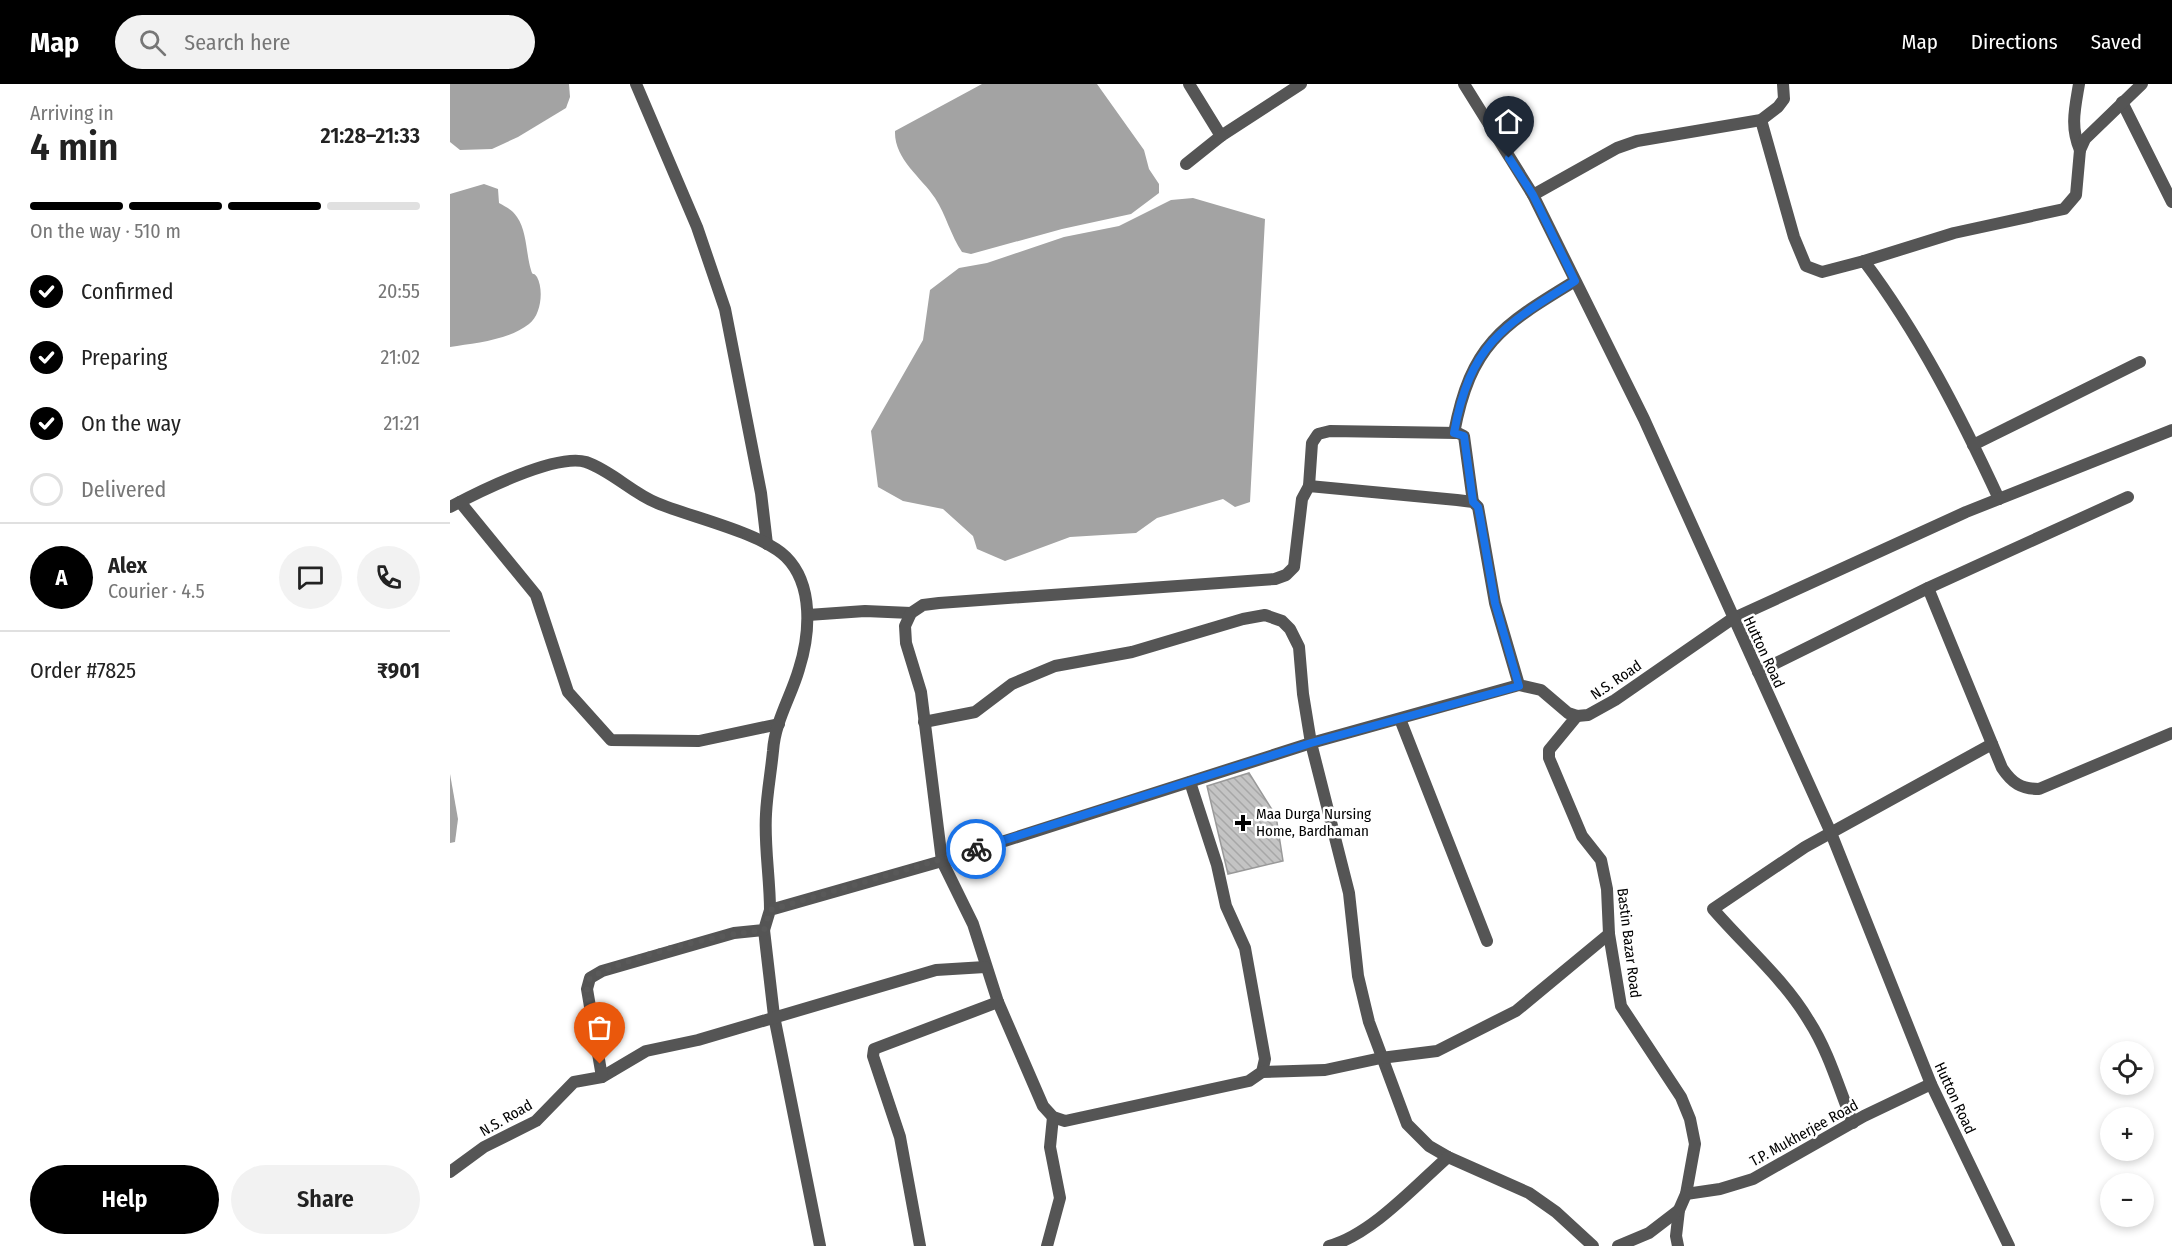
<!DOCTYPE html>
<html lang="en">
<head>
<meta charset="utf-8">
<style>
	body { margin:0; font-family:"Fira Sans Condensed",sans-serif; background:#f2f2f2; color:#222; height:100vh; display:flex; flex-direction:column; font-size:22px; white-space:nowrap }
	* { box-sizing:border-box; margin:0 }
	p { font-size:20px; color:#767676 }
	.icon { flex:none; width:33px; height:33px; fill:none; stroke:currentColor; stroke-width:2; stroke-linecap:round; stroke-linejoin:round }
	.map { position:relative; flex:1; overflow:hidden }
	.details { display:flex; flex-direction:column; background:#fff; width:450px }
	.details>* { flex:none }
	.tools { position:absolute; left:1650px; top:957px; display:grid; gap:12px }
	.tools a { display:grid; place-items:center; width:54px; height:54px; border-radius:50%; background:#fff; box-shadow:0 3px 9px #0003; font-size:30px }
	.pin { position:absolute; display:grid; place-items:center; width:51px; height:51px; color:#fff; margin:-62px -26px; border-radius:50% 50% 50% 0; rotate:-45deg; box-shadow:0 0 6px #0007 }
	.pin .icon { rotate:45deg }
	.courier { position:absolute; display:grid; place-items:center; width:60px; height:60px; margin:-30px; border:4px solid #1a73e8; border-radius:50%; background:#fff; color:#222; box-shadow:0 2px 8px #0007 }
	.headline em { font-style:normal; font-weight:600 }
	.headline div { display:flex; flex-direction:column-reverse }
	.headline { display:flex; align-items:center; justify-content:space-between; height:102px; padding:0 30px }
	h1 { font-size:39px; font-weight:600; line-height:45px }
	.bar { display:grid; grid-template-columns:repeat(4,1fr); gap:9px 6px; align-content:center; height:72px; padding:0 30px }
	.bar i { height:8px; border-radius:4px; background:#e0e0e0 }
	.bar .selected { background:#000 }
	.bar p { grid-column:span 4 }
	.line { display:flex; align-items:center; gap:15px; padding:0 30px; border-top:2px solid #e0e0e0 }
	.line div { flex:1 }
	.round { display:grid; place-items:center; flex:none; width:63px; height:63px; border-radius:32px; background:#f2f2f2 }
	ol { padding:0 30px; list-style:none }
	li { display:flex; align-items:center; gap:18px; height:66px }
	li p { margin-inline-start:auto }
	li .icon { padding:6px; border-radius:50%; background:#000; color:#fff; stroke-width:4 }
	li:last-child { color:#767676 }
	li i { width:33px; height:33px; border:3px solid #e0e0e0; border-radius:50% }
	.cta { display:flex; gap:12px; margin-top:auto; padding:12px 30px }
	.cta a { flex:1; height:69px; border-radius:36px; background:#000; color:#fff; font-size:24px; font-weight:600; line-height:69px; text-align:center }
	.cta a+a { background:#f2f2f2; color:#222 }
	header { display:flex; align-items:center; gap:36px; box-sizing:border-box; height:84px; padding:0 30px; background:#000; color:#fff }
	header strong { font-size:28px }
	nav { display:flex; gap:33px; margin-inline-start:auto; font-size:21px }
	.search { width:420px; height:54px; background:#f2f2f2; display:flex; align-items:center; gap:15px; box-sizing:border-box; padding:0 21px; border-radius:33px; color:#767676; font-size:22px }
	main { display:flex; flex:1; min-height:0 }
	.map>svg:first-child { display:block }
	.water { fill:#a3a3a3 }
	.building { fill:url(#building-back-hatch); stroke:#999; stroke-width:1.5 }
	.lines { fill:none; stroke-linecap:round; stroke-linejoin:round }
	.minor { stroke:#555; stroke-width:12 }
	.tertiary { stroke:#555; stroke-width:12 }
	.done { stroke:#595959; stroke-width:6; stroke-dasharray:0 10.8 }
	.route { stroke:#1a73e8; stroke-width:8 }
	.poi-dot { fill:#000; stroke:#fff; stroke-width:2 }
	.labels { text-anchor:middle; dominant-baseline:central; stroke-width:5; stroke-linejoin:round; paint-order:stroke }
	.street-label { font-size:15px; fill:#000; stroke:#fff }
	.poi-label { font-size:15px; fill:#000; stroke:#fff; text-anchor:start }
</style>
</head>
<body>
<header>
<strong>Map</strong>
<div class="search"><svg class="icon" aria-label="search" viewBox="0 0 24 24"><circle cx="10" cy="10" r="6"/><path d="M15 15l6 6"/></svg>Search here</div>
<nav><a>Map</a><a>Directions</a><a>Saved</a></nav>
</header>
<main>
<section class="details">
<div class="headline"><div><h1>4 min</h1><p>Arriving in</p></div><em>21:28–21:33</em></div>
<div class="bar"><i class="selected"></i><i class="selected"></i><i class="selected"></i><i></i><p>On the way · 510 m</p></div>
<ol>
<li><svg class="icon" aria-label="check" viewBox="0 0 24 24"><path d="M5 12l5 5 9-10"/></svg>Confirmed<p>20:55</p></li>
<li><svg class="icon" aria-label="check" viewBox="0 0 24 24"><path d="M5 12l5 5 9-10"/></svg>Preparing<p>21:02</p></li>
<li><svg class="icon" aria-label="check" viewBox="0 0 24 24"><path d="M5 12l5 5 9-10"/></svg>On the way<p>21:21</p></li>
<li><i></i>Delivered</li>
</ol>
<div class="line" style="height:108px"><b class="round" style="background:#000;color:#fff">A</b><div><b>Alex</b><p>Courier · 4.5</p></div><a class="round"><svg class="icon" aria-label="chat" viewBox="0 0 24 24"><path d="M4 5h16v11H9l-5 4z"/></svg></a><a class="round"><svg class="icon" aria-label="phone" viewBox="0 0 24 24"><path d="M5 4h4l2 5-3 2q2 4 5 5l2-3 5 2v4C11 20 4 13 5 4z"/></svg></a></div>
<div class="line" style="height:78px"><div>Order #7825</div><b>₹901</b></div>
<div class="cta"><a>Help</a><a>Share</a></div>
</section>
<div class="map">
<svg width="1722" height="1162" viewBox="0 0 1722 1162">
	<defs>
		<pattern id="building-back-hatch" width="6" height="6" patternUnits="userSpaceOnUse" patternTransform="scale(1.5)"><rect width="6" height="6" fill="#c4c4c4"/><path d="M-1 5l2 2M0 0l6 6M5-1l2 2" fill="none" stroke="#a7a7a7"/></pattern>
	</defs>
	<rect width="100%" height="100%" fill="#fff"/>
	<g class="water">
		<path d="M0,0H119L120,13L116,24L68,53L42,65L10,66L0,58Z"/>
		<path d="M532,0H647L694,66L699,85L709,100V109L681,130L612,145L521,170L512,168C501,152 496,131 485,114C471,93 444,75 445,47Z"/>
		<path d="M34,100L48,105L49,119C56,123 63,126 67,133C77,147 76,170 81,186C83,193 83,187 87,193C94,206 91,231 79,240C59,256 25,259 0,263V110Z"/>
		<path d="M743,114L815,135L800,418L785,423L773,415L707,434L686,449L620,453L555,477L527,465L523,452L493,425L453,417L428,403L421,347L473,256L480,206L509,184L537,179L614,153L669,142L721,116Z"/>
		<path d="M0,690L8,735L5,758L0,759Z"/>
	</g>
	<path class="building" d="M799,689L826,732L833,777L778,790L757,702Z"/>
	<g class="lines">
		<g class="minor">
			<path d="M186,0L247,143L275,225L311,409L317,460"/>
			<path d="M739,0L771,52"/>
			<path d="M1629,0C1625,24 1620,43 1630,66"/>
			<path d="M1672,18L1722,118"/>
			<path d="M1311,36L1344,153L1356,182L1372,188L1414,177C1469,250 1511,333 1549,415"/>
			<path d="M736,80L771,52L851,0"/>
			<path d="M1083,111L1167,64L1187,57L1311,36L1328,23L1334,15L1333,0"/>
			<path d="M1414,177L1504,149L1614,125L1626,111L1630,66L1635,55L1692,0"/>
			<path d="M1004,349C1021,260 1051,242 1125,197"/>
			<path d="M1523,361L1690,278"/>
			<path d="M859,402L862,359L868,350L880,347L1008,349L1014,352L1023,418"/>
			<path d="M10,418L86,511L118,608L161,656L249,657L329,640"/>
			<path d="M0,423C28,408 106,369 136,378C162,387 182,409 207,419C240,433 312,449 336,473C364,501 360,550 349,585C341,613 325,637 323,667C321,688 317,709 316,730C314,761 320,794 320,826"/>
			<path d="M1478,504L1552,684C1562,699 1571,705 1589,705L1722,649"/>
			<path d="M358,531L415,527L461,529"/>
			<path d="M1308,588L1478,504L1678,413"/>
			<path d="M1127,632L1099,666V674L1132,752L1151,776L1157,805L1159,850L1171,922L1231,1013L1240,1035L1245,1060L1236,1110L1229,1126L1226,1152L1228,1162"/>
			<path d="M950,635L1037,857"/>
			<path d="M474,638L525,628L562,600L605,582L682,568L793,535L815,531L832,537L840,545L849,563L853,610L861,659L899,809L908,892L919,938L957,1040L979,1062L998,1073L1079,1109L1106,1128L1143,1162"/>
			<path d="M740,698L767,781L776,822L795,864L815,975L812,988L799,997L615,1037L603,1033L593,1022L548,918L523,840L492,777L471,608L456,559L455,542L461,529L473,521L489,519L825,495L836,491L844,483L852,415L859,402L1007,416L1023,418L1028,423L1045,519L1069,601"/>
			<path d="M314,846L324,932L370,1162"/>
			<path d="M812,988L875,986L931,974L987,967L1066,927L1159,850"/>
			<path d="M152,993L196,967L248,956L486,886L535,883"/>
			<path d="M1403,1039C1389,1005 1379,968 1359,937C1334,895 1295,862 1263,825L1355,763L1542,660"/>
			<path d="M0,1088L34,1063L86,1037L124,998L152,993L137,905L140,894L152,887L284,849L314,846L320,826L492,777L861,659L1069,601L1091,606L1118,629L1127,632L1138,631L1165,616L1282,535L1516,428L1722,346"/>
			<path d="M1236,1110L1270,1105L1303,1095L1414,1032L1481,1000"/>
			<path d="M470,1162L450,1053L423,972L424,965L548,918"/>
			<path d="M597,1162L610,1114L600,1063L603,1033"/>
			<path d="M879,1162C921,1151 965,1102 998,1073"/>
			<path d="M1168,1162L1199,1149L1229,1126"/>
		</g>
		<path class="tertiary" d="M1014,0L1083,111L1194,335L1381,749L1481,1000L1559,1162"/>
	</g>
	<g class="lines">
		<path class="done" d="M150,980L137,905L140,894C181,871 266,851 314,846L320,826L526,765"/>
		<path class="route" d="M526,765L861,659L1069,602L1045,519L1030,433L1028,423L1023,418L1014,352L1004,349C1020,261 1052,242 1125,197L1083,111L1059,74"/>
	</g>
	<path class="poi-dot" d="M790 730h6v6h6v6h-6v6h-6v-6h-6v-6h6z"/>
	<g class="labels">
		<g class="street-label">
			<text transform="translate(1314 568) rotate(65)">Hutton Road</text>
			<text transform="translate(1166 596) rotate(-34)">N.S. Road</text>
			<text transform="translate(1179 859) rotate(83)">Bastin Bazar Road</text>
			<text transform="translate(1505 1014) rotate(65)">Hutton Road</text>
			<text transform="translate(56 1034) rotate(-30)">N.S. Road</text>
			<text transform="translate(1354 1049) rotate(-29)">T.P. Mukherjee Road</text>
		</g>
		<g class="poi-label">
			<text x="806" y="730">Maa Durga Nursing<tspan x="806" dy="17">Home, Bardhaman</tspan></text>
		</g>
	</g>
</svg>
<div class="tools">
<a><svg class="icon" aria-label="locate" viewBox="0 0 24 24"><circle cx="12" cy="12" r="6"/><path d="M12 2v4M12 18v4M2 12h4M18 12h4"/></svg></a>
<a>+</a>
<a>−</a>
</div>
<div class="pin" style="left:150px;top:980px;background:#ea580c"><svg class="icon" aria-label="bag" viewBox="0 0 24 24"><path d="M5 8h14l-1 12H6zM9 8a3 3 0 0 1 6 0"/></svg></div>
<div class="pin" style="left:1059px;top:74px;background:#1f2937"><svg class="icon" aria-label="home" viewBox="0 0 24 24"><path d="M3 11l9-7 9 7M6 9v11h12V9"/></svg></div>
<div class="courier" style="left:526px;top:765px"><svg class="icon" aria-label="bike" viewBox="0 0 24 24"><circle cx="6" cy="16" r="4"/><circle cx="18" cy="16" r="4"/><path d="M6 16l4-8h5l3 8M10 8l3 8H6M13 5h3"/></svg></div>
</div>
</main>
</body>
</html>
